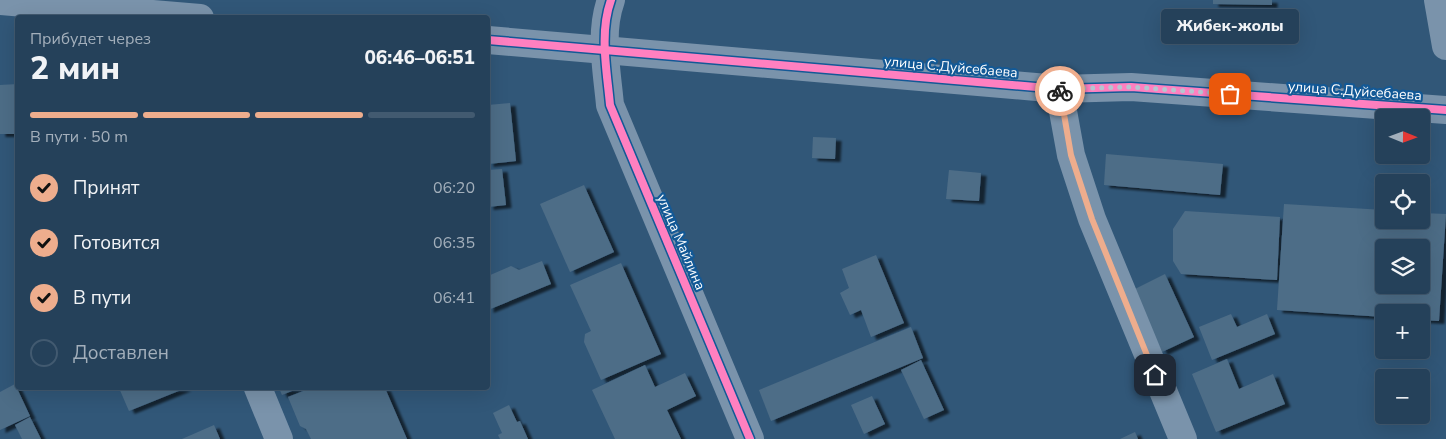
<!DOCTYPE html>
<html lang="ru">
<head>
<meta charset="utf-8">
<style>
	body { margin:0; font-family:"Nunito Sans",sans-serif; background:#314c63; color:#f1f3f6; height:100vh; display:flex; flex-direction:column; font-size:19px; white-space:nowrap }
	* { box-sizing:border-box; margin:0 }
	p { font-size:16px; color:#a3afbb }
	.icon { flex:none; width:28px; height:28px; fill:none; stroke:currentColor; stroke-width:2; stroke-linecap:round; stroke-linejoin:round }
	.map { position:relative; flex:1; overflow:hidden }
	.side { position:absolute; left:15px; top:15px; width:475px; height:375px; display:flex; flex-direction:column; background:#25415a; border-radius:5px; box-shadow:0 5px 20px #0002,0 0 0 1px #425a70 }
	.side>* { flex:none }
	.needle { width:32px; rotate:91deg }
	.fabs { position:absolute; left:1375px; top:109px; display:grid; gap:10px }
	.fabs a { display:grid; place-items:center; width:55px; height:55px; border-radius:5px; background:#25415a; box-shadow:0 5px 20px #0002,0 0 0 1px #425a70; font-size:25px }
	.pin { position:absolute; display:grid; place-items:center; width:42px; height:42px; color:#fff; margin:-21px; border-radius:10px; box-shadow:0 2px 8px #0006 }
	.courier { position:absolute; display:grid; place-items:center; width:50px; height:50px; margin:-25px; border:4px solid #eead8d; border-radius:50%; background:#fff; color:#222; box-shadow:0 1px 6px #0007 }
	.bubble { position:absolute; height:35px; border-radius:5px; background:#25415a; box-shadow:0 5px 20px #0002,0 0 0 1px #425a70; font-size:16px; font-weight:800; line-height:35px; text-align:center }
	.summary em { font-style:normal; font-weight:800 }
	.summary div { display:flex; flex-direction:column-reverse }
	.summary { display:flex; align-items:center; justify-content:space-between; height:85px; padding:0 15px }
	h1 { font-size:32px; font-weight:800; line-height:38px }
	.bar { display:grid; grid-template-columns:repeat(4,1fr); gap:8px 5px; align-content:center; height:60px; padding:0 15px }
	.bar i { height:6px; border-radius:4px; background:#425a70 }
	.bar .selected { background:#eead8d }
	.bar p { grid-column:span 4 }
	ol { padding:0 15px; list-style:none }
	li { display:flex; align-items:center; gap:15px; height:55px }
	li p { margin-inline-start:auto }
	li .icon { padding:5px; border-radius:50%; background:#eead8d; color:#111; stroke-width:4 }
	li:last-child { color:#a3afbb }
	li i { width:28px; height:28px; border:2px solid #425a70; border-radius:50% }
	.map>svg:first-child { display:block }
	.building { fill:#4e6d87; fill-rule:evenodd; filter:url(#shadow) }
	.lines { fill:none; stroke-linecap:round; stroke-linejoin:round }
	.minor { stroke:#7a93ab; stroke-width:28 }
	.cycleway-casing { stroke:#135996; stroke-width:11 }
	.cycleway { stroke:#ff80c0; stroke-width:8 }
	.done { stroke:#b7c4d0; stroke-width:5; stroke-dasharray:0 9 }
	.route { stroke:#eead8d; stroke-width:6 }
	.labels { text-anchor:middle; dominant-baseline:central; stroke-width:4.5; stroke-linejoin:round; paint-order:stroke }
	.street-label { font-size:14px; fill:#fff; stroke:#135996 }
</style>
</head>
<body>
<div class="map">
<svg width="1446" height="439" viewBox="0 0 1446 439">
	<defs>
		<filter id="shadow"><feDropShadow dx="5.5" dy="3" stdDeviation="1" flood-color="#0009"/></filter>
	</defs>
	<rect width="100%" height="100%" fill="#315778"/>
	<g class="building">
		<path d="M1213,0H1272V5L1213,4Z"/>
		<path d="M18,84V134H0V85Z"/>
		<path d="M510,103L516,161L488,164V105Z"/>
		<path d="M813,137L836,138L835,159L812,158Z"/>
		<path d="M1106,154L1223,164L1220,195L1104,185Z"/>
		<path d="M502,169L506,205L488,207V170Z"/>
		<path d="M949,170L981,173L979,201L946,199Z"/>
		<path d="M584,185L614,252L570,272L540,204Z"/>
		<path d="M1284,204L1384,210V220H1421V213L1446,214L1439,321L1421,320V312H1384V317L1277,310ZM1384,248H1421V285H1384Z"/>
		<path d="M1185,211L1280,217L1277,280L1181,274L1173,261V229Z"/>
		<path d="M876,255L904,323L871,337L861,310L850,315L840,293L849,288L842,269Z"/>
		<path d="M542,261L551,284L488,310V276L511,266L519,270Z"/>
		<path d="M621,263L661,354L601,380L584,342L585,334L591,331L570,285Z"/>
		<path d="M1165,274L1194,337L1162,352L1133,290Z"/>
		<path d="M1231,314L1237,327L1267,314L1275,334L1212,360L1199,327Z"/>
		<path d="M911,327L923,358L771,421L759,390Z"/>
		<path d="M1227,359L1239,389L1273,374L1285,404L1216,432L1192,374Z"/>
		<path d="M921,360L944,410L924,419L901,370Z"/>
		<path d="M645,365L655,387L685,373L696,396L667,410L681,439H615L592,390Z"/>
		<path d="M15,384L30,416L0,430V392Z"/>
		<path d="M119,388H186L129,411Z"/>
		<path d="M279,388H299L282,395Z"/>
		<path d="M311,388H385L407,439H311L306,429L300,426L288,397Z"/>
		<path d="M872,396L885,424L864,434L851,405Z"/>
		<path d="M509,405L517,422L520,421L528,439H500L498,435L502,433L493,413Z"/>
		<path d="M30,417L41,439H22L15,425Z"/>
		<path d="M214,425L220,439H182Z"/>
		<path d="M1135,432L1138,439H1120Z"/>
	</g>
	<g class="lines">
		<g class="minor">
			<path d="M611,0C599,33 607,71 610,105L750,439"/>
			<path d="M1438,0L1446,46"/>
			<path d="M0,1L200,18"/>
			<path d="M488,40L1059,89L1131,87L1446,110"/>
			<path d="M1059,89L1071,155L1092,219L1183,439"/>
			<path d="M258,388L279,439"/>
		</g>
		<g class="cycleway-casing">
			<g id="cycleway">
				<path d="M611,0C599,33 607,71 610,105L750,439"/>
				<path d="M488,40L1059,89L1131,87L1446,110"/>
			</g>
		</g>
		<use href="#cycleway" class="cycleway"/>
	</g>
	<g class="lines">
		<path class="done" d="M1060,91L1059,89L1131,87L1230,94"/>
		<path class="route" d="M1060,91L1071,155L1092,219L1155,375"/>
	</g>
	<g class="labels">
		<g class="street-label">
			<text transform="translate(951 67) rotate(5)">улица С.Дуйсебаева</text>
			<text transform="translate(1355 91) rotate(4)">улица С.Дуйсебаева</text>
			<text transform="translate(681 242) rotate(67)">улица Майлина</text>
		</g>
	</g>
</svg>
<div class="fabs">
<a><svg class="needle" viewBox="-14 -14 28 28"><path d="M0-13l5 13h-10z" fill="#e53935"/><path d="M0 13l5-13h-10z" fill="#a3afbb"/></svg></a>
<a><svg class="icon" aria-label="locate" viewBox="0 0 24 24"><circle cx="12" cy="12" r="6"/><path d="M12 2v4M12 18v4M2 12h4M18 12h4"/></svg></a>
<a><svg class="icon" aria-label="layers" viewBox="0 0 24 24"><path d="M12 4l9 5-9 5-9-5zM3 14l9 5 9-5"/></svg></a>
<a>+</a>
<a>−</a>
</div>
<div class="pin" style="left:1230px;top:94px;background:#ea580c"><svg class="icon" aria-label="bag" viewBox="0 0 24 24"><path d="M5 8h14l-1 12H6zM9 8a3 3 0 0 1 6 0"/></svg></div>
<div class="pin" style="left:1155px;top:375px;background:#1f2937"><svg class="icon" aria-label="home" viewBox="0 0 24 24"><path d="M3 11l9-7 9 7M6 9v11h12V9"/></svg></div>
<div class="courier" style="left:1060px;top:91px"><svg class="icon" aria-label="bike" viewBox="0 0 24 24"><circle cx="6" cy="16" r="4"/><circle cx="18" cy="16" r="4"/><path d="M6 16l4-8h5l3 8M10 8l3 8H6M13 5h3"/></svg></div>
<div class="bubble" style="left:1161px;top:9px;width:138px">Жибек-жолы</div>
<section class="side">
<div class="summary"><div><h1>2 мин</h1><p>Прибудет через</p></div><em>06:46–06:51</em></div>
<div class="bar"><i class="selected"></i><i class="selected"></i><i class="selected"></i><i></i><p>В пути · 50 m</p></div>
<ol>
<li><svg class="icon" aria-label="check" viewBox="0 0 24 24"><path d="M5 12l5 5 9-10"/></svg>Принят<p>06:20</p></li>
<li><svg class="icon" aria-label="check" viewBox="0 0 24 24"><path d="M5 12l5 5 9-10"/></svg>Готовится<p>06:35</p></li>
<li><svg class="icon" aria-label="check" viewBox="0 0 24 24"><path d="M5 12l5 5 9-10"/></svg>В пути<p>06:41</p></li>
<li><i></i>Доставлен</li>
</ol>
</section>
</div>
</body>
</html>
